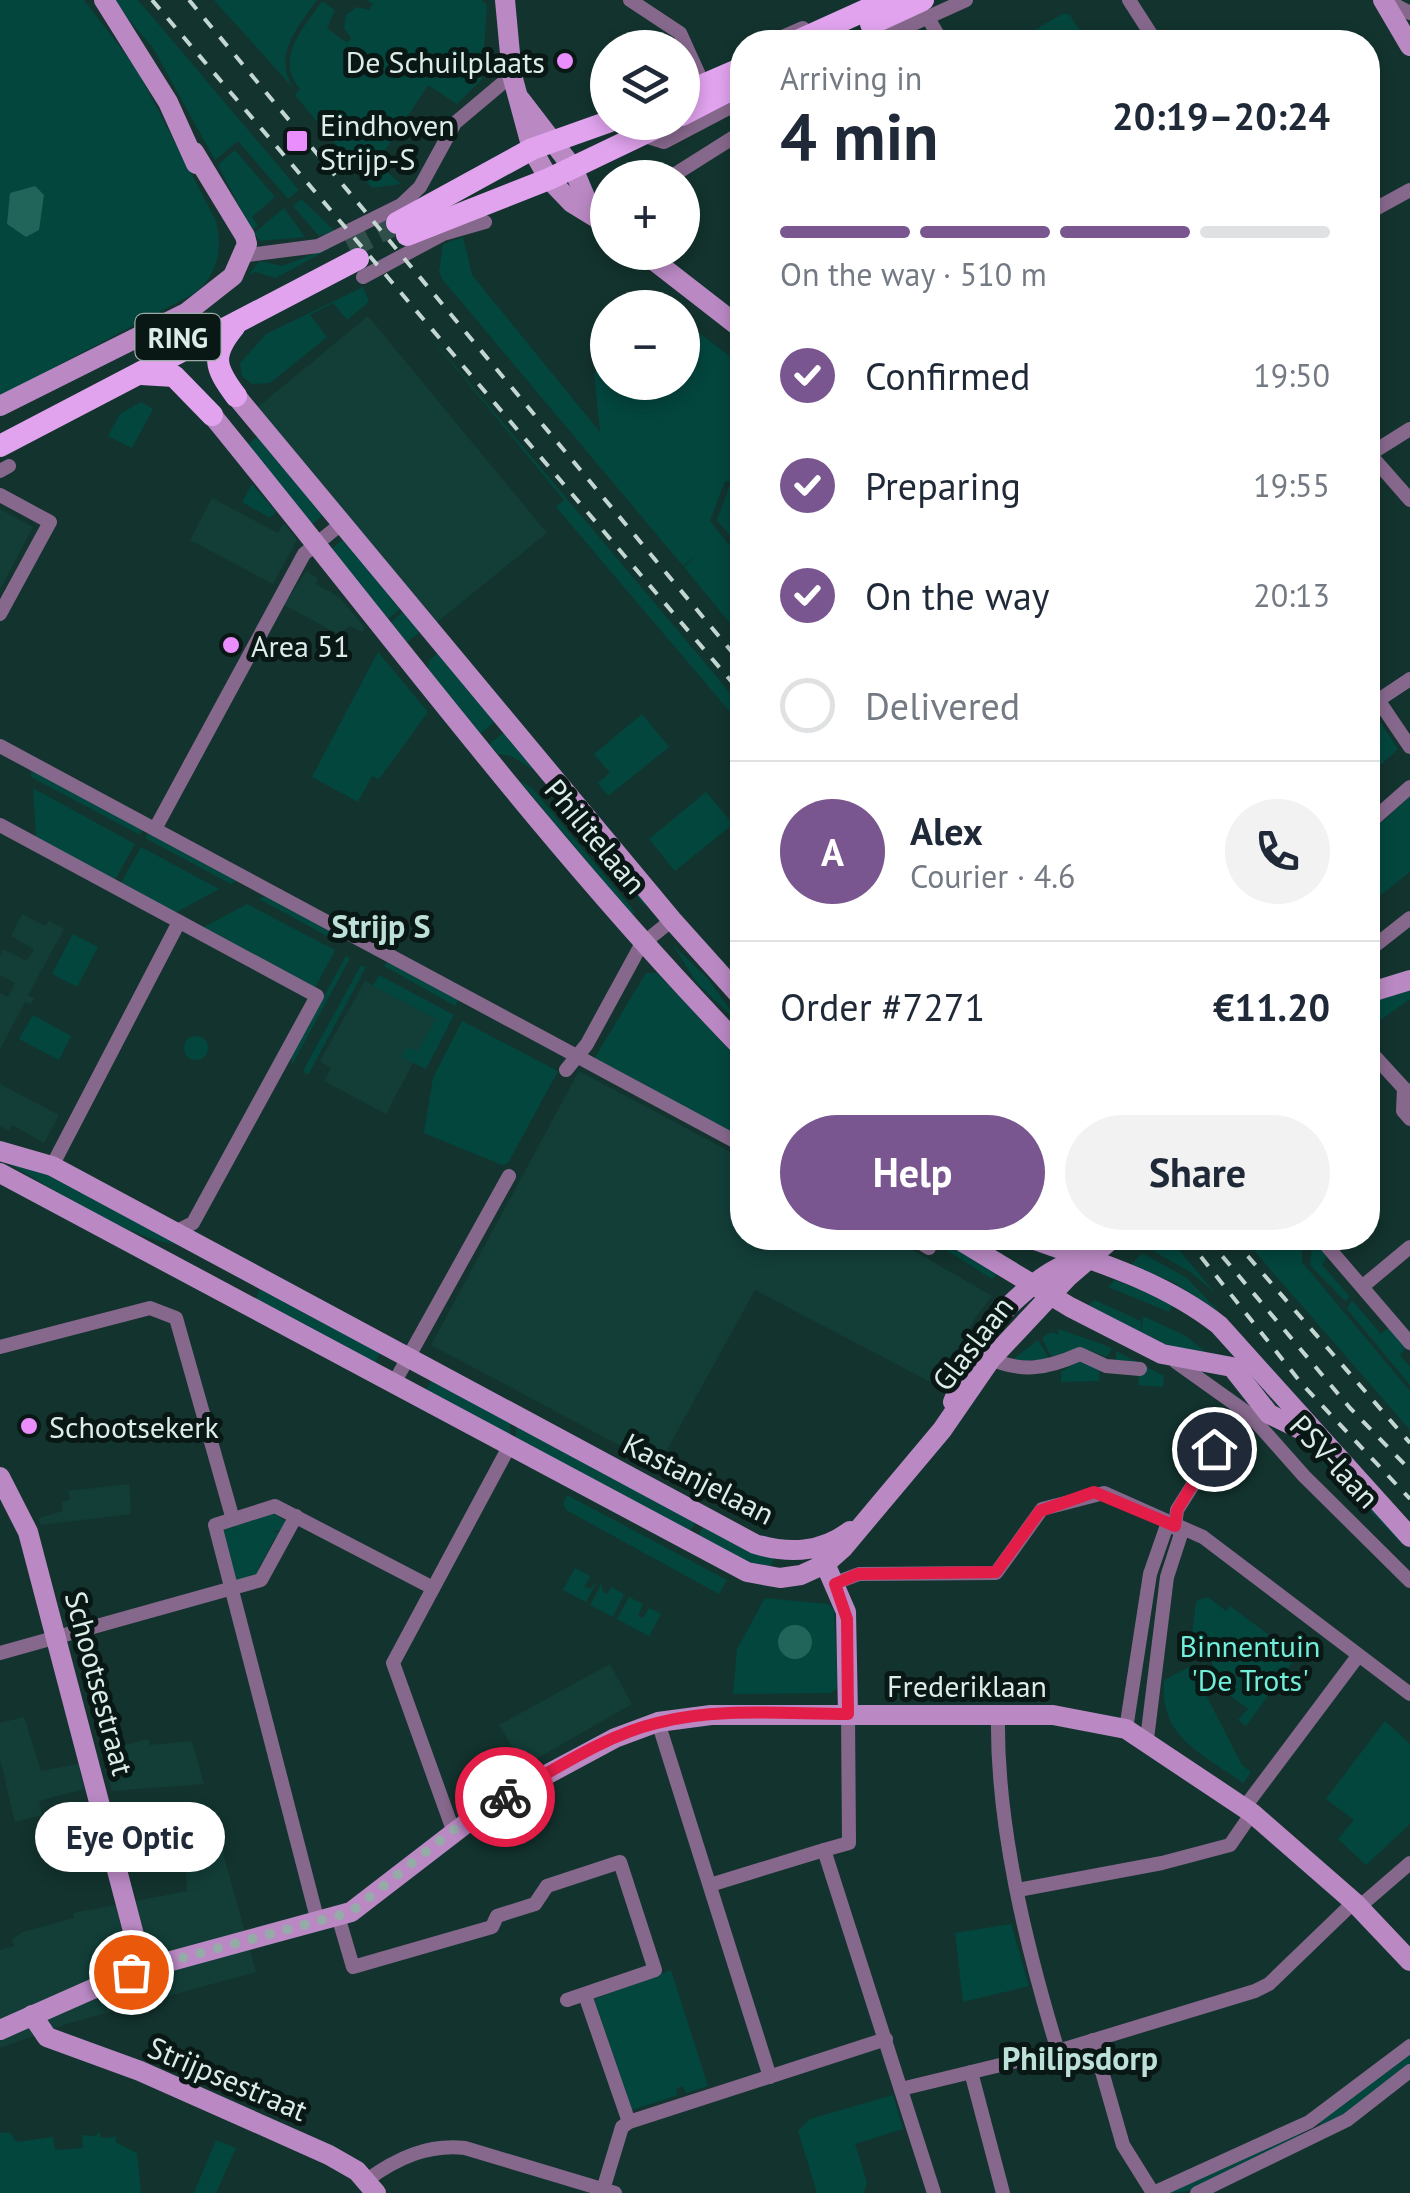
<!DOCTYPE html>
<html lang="en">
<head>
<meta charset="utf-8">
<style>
	body { margin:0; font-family:"PT Sans",sans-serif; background:#f2f2f3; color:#1f2937; height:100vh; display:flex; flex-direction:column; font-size:38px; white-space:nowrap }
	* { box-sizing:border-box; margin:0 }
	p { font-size:32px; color:#747a83 }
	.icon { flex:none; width:55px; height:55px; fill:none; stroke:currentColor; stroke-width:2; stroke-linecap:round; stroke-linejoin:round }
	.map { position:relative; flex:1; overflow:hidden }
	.panel { position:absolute; left:730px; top:30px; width:650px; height:1220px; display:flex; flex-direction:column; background:#fff; border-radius:40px; box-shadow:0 5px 15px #0003 }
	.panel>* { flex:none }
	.controls { position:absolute; left:590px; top:30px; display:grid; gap:20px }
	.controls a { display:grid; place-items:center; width:110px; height:110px; border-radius:50%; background:#fff; box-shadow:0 5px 15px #0003; font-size:50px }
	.pin { position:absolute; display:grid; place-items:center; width:85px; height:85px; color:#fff; margin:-42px; border:5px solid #fff; border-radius:50%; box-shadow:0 2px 10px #0007 }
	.courier { position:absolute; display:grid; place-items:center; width:100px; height:100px; margin:-50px; border:8px solid #e11d48; border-radius:50%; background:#fff; color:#222; box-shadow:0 2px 12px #0007 }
	.bubble { position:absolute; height:70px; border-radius:35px; background:#fff; box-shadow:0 5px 15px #0003; font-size:32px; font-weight:800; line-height:70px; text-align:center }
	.head em { font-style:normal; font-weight:800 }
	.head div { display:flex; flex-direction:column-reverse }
	.head { display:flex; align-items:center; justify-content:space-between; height:170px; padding:0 50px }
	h1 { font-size:65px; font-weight:800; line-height:75px }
	.bar { display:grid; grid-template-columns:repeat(4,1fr); gap:15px 10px; align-content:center; height:120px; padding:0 50px }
	.bar i { height:12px; border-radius:8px; background:#e0e1e3 }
	.bar .current { background:#7a5690 }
	.bar p { grid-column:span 4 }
	.line { display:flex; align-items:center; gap:25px; padding:0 50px; border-top:2px solid #e0e1e3 }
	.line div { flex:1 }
	.round { display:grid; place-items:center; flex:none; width:105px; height:105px; border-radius:52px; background:#f2f2f3 }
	ol { padding:0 50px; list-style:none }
	li { display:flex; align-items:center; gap:30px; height:110px }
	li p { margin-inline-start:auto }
	li .icon { padding:10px; border-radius:50%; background:#7a5690; color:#fff; stroke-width:4 }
	li:last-child { color:#747a83 }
	li i { width:55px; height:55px; border:5px solid #e0e1e3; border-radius:50% }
	.cta { display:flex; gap:20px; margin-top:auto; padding:20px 50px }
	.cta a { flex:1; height:115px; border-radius:60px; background:#7a5690; color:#fff; font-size:40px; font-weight:800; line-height:115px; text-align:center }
	.cta a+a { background:#f2f2f3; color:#1f2937 }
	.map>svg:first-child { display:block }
	.built { fill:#133e38 }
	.green { fill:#03463e }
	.water { fill:#21645a }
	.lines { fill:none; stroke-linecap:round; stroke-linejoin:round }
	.primary-tunnel { stroke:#314f4a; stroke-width:22; stroke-dasharray:22 11; stroke-linecap:butt }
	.street { stroke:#87688d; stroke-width:14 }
	.secondary { stroke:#ba89c4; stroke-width:20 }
	.primary { stroke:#e1a3ee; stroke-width:22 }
	.rail { stroke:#c3d6d2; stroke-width:4; stroke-dasharray:12 12; stroke-linecap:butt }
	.done { stroke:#95aba8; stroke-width:10; stroke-dasharray:0 18 }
	.route { stroke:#e11d48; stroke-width:12 }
	.poi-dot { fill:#ea8dfd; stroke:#0a1815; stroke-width:4 }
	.labels { text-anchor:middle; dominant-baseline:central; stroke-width:10; stroke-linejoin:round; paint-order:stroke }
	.shield { fill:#0a1815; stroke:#9caca9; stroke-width:2.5 }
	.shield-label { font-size:28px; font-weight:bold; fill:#dbece9 }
	.poi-label { font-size:30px; fill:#dbece9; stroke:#0a1815; text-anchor:start }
	.street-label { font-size:30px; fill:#dbece9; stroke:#0a1815 }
	.park-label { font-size:30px; fill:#71eeda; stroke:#0a1815 }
	.neighbourhood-label { font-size:32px; font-weight:bold; fill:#bde0d9; stroke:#0a1815 }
</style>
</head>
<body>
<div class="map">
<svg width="1410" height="2193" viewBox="0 0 1410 2193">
	<rect width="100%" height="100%" fill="#13332e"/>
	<g class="built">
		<path d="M368,316L547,533L436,623L258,407Z"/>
		<path d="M212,498L278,533L284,523L297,540L273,584L190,540Z"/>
		<path d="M0,509L33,527L0,589Z"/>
		<path d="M306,571L318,578L316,584L339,597L365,628L362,632L350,626L338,634L284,605Z"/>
		<path d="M22,914L45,926L49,921L64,929L28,995L34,999L31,1004L25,1002L0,1049V993L8,997L15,983L0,975V956L3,949L27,961L34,949L11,936Z"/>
		<path d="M365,981L436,1019L386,1114L324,1081L331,1068L320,1061Z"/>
		<path d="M579,1071L742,1158V1238H892L992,1296L975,1318L940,1387L755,1290L658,1466L431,1345Z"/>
		<path d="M0,1084L59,1115L44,1143L12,1125L9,1131L0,1126Z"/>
		<path d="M129,1484L131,1514L40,1525L39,1518L63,1511L62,1502L70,1500L68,1491Z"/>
		<path d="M610,1664L632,1704L524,1766L499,1725Z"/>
		<path d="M24,1717L41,1771L78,1764L84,1789L39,1801L42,1815L15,1822L0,1759V1723Z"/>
		<path d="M148,1739L150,1745L192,1741L204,1784L112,1791L102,1751Z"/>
		<path d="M216,1828L256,1972L70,2023L0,2048V1950L14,1946L12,1939L23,1932L74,1918L73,1913L187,1891L185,1857H176L174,1832Z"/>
	</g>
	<g class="green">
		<path d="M0,0H84L136,68L216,221C223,250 218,276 193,294L0,396Z"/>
		<path d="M112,0H138L299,190L288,199L238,141L215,160L153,48Z"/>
		<path d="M214,0H317C297,28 272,55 294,89Z"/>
		<path d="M367,0H481L487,5L482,79L457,104L428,85L377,163L401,184L372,188L295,95L300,89C274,57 304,28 322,1L335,10L327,28L347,43L351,38L344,28L346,15L357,7L369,10L373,4Z"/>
		<path d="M1064,13L1070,15L1087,42H1034L1026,35Z"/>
		<path d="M235,150L275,197L252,217L258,225L252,231L218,165Z"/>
		<path d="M301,199L335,231L319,236L293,206Z"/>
		<path d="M284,208L305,237L260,241L254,233Z"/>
		<path d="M463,237L472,275L600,432L594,372L607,371L608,382H682L683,320L742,366V551L717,520L731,482L725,481L710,521L742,561V638L684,567L697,555L683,566L443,280L439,272L443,244Z"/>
		<path d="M334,246L276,278L255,272L248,275L260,261L282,266Z"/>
		<path d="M363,287L369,302L347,320L333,303L310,315L327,337L270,383L252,384L242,376L240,363L266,334Z"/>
		<path d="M404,305L742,707V726L556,507L564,500Z"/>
		<path d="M141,402L153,409L132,448L108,436L120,414Z"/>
		<path d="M262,433L328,511L309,527L244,447Z"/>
		<path d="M252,484L276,512L270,518L242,502Z"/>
		<path d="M347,536L405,605L387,620L329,551Z"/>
		<path d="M407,608L422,630L407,642L389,624Z"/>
		<path d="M378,652L428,712L379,779L372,776L358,802L312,777Z"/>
		<path d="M439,653L499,718L480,734L428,671L429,660Z"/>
		<path d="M1368,704L1398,749L1368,776Z"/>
		<path d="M642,714L669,747L608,796L598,783L610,773L594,754Z"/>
		<path d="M508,729L649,902L644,905L534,770L511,756L498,754L489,744Z"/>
		<path d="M31,769L143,829L140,835L31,777Z"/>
		<path d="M519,780L532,788L635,912L631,915Z"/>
		<path d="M33,788L135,844L115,880L36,837Z"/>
		<path d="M706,792L733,824L675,871L649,839Z"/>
		<path d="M1410,796V872L1368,905V835Z"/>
		<path d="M149,832L237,880L231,884L145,838Z"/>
		<path d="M141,847L219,889L175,913L121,883Z"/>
		<path d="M266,896L342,936L338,942L259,899Z"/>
		<path d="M247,904L335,950L315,988L202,928Z"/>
		<path d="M73,934L98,947L77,987L52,974Z"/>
		<path d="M672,944L708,979L742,1026L697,983Z"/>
		<path d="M346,956L350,958L292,1065L291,1055Z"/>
		<path d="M388,961L459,999L455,1006L384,966Z"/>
		<path d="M361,965L366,967L308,1075L303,1071Z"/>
		<path d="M646,973H657L742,1063V1138L594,1059Z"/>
		<path d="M379,975L454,1015L426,1069L401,1057L407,1047L418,1051L436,1019L373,986Z"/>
		<path d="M1410,988V999L1372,1026L1368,1001Z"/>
		<path d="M33,1015L71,1036L59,1060L19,1039Z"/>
		<path d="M462,1021L558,1071L508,1163L502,1165L424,1133L433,1078Z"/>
		<circle cx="196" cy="1048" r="12"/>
		<path d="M0,1159L30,1161L182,1244C141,1247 41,1181 0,1159Z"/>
		<path d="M927,1238H942L998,1273L992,1279Z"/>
		<path d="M1149,1238H1169L1216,1294L1192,1273L1148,1248Z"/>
		<path d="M1243,1238H1299L1302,1242V1262L1410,1391V1430Z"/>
		<path d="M1313,1238L1328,1255L1322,1265L1350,1297L1345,1301L1310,1265Z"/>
		<path d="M1142,1253L1187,1278L1219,1312L1173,1282L1131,1265Z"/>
		<path d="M1115,1280L1173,1303L1169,1312L1108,1287Z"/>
		<path d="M259,1289L381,1351L373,1367L256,1301Z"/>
		<path d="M1095,1300L1141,1321V1332L1143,1316L1186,1336L1213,1358L1181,1355L1083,1309Z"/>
		<path d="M1352,1300L1381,1334L1388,1328L1407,1346L1400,1355L1410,1367V1385L1347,1309Z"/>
		<path d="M1058,1329L1105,1345L1112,1349L1107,1357L1080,1348L1053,1360L1042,1338L1051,1332L1059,1335Z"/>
		<path d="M1038,1340L1050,1360L1011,1361Z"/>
		<path d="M1116,1351L1164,1376L1163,1387L1138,1385L1139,1373L1146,1374V1368L1116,1360Z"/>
		<path d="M1082,1359L1100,1367L1099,1381L1061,1382V1372Z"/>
		<path d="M434,1375L510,1422V1439L425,1393Z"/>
		<path d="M516,1422L694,1520V1526L688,1532L516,1442Z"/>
		<path d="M1302,1432L1407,1538L1402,1544L1294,1433Z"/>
		<path d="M567,1495L727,1580L719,1594L566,1510L563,1503Z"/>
		<path d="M274,1513L285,1521V1529L272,1532L284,1533L280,1539L275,1538L258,1569L262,1572L257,1578L235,1580L221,1532L230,1523L235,1531L233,1522Z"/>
		<path d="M703,1527L776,1555L768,1572L695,1540Z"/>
		<path d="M575,1568L590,1576L584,1587L590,1589L598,1580L586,1602L563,1590Z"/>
		<path d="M602,1583V1591L608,1594L611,1587L624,1594L613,1617L590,1605Z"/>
		<path d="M629,1597L643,1604L638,1616L643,1618L649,1608L661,1614L649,1636L617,1619Z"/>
		<path d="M1208,1597L1226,1611L1230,1606L1297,1656L1246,1726L1238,1720L1248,1709L1224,1691L1219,1674L1192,1634L1196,1601Z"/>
		<path d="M765,1598L828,1604L834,1610L838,1688L831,1693L733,1694L737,1649Z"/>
		<path d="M1191,1666L1242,1765L1251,1772L1243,1783C1202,1753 1159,1738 1164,1680Z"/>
		<path d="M1385,1721L1410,1744V1824L1366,1865L1338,1839L1354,1820L1326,1799Z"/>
		<path d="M1011,1924L1029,1986L963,2002L955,1933Z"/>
		<path d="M671,1970L708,2086L686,2093L683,2086L676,2089L678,2095L632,2110L594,1999Z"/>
		<path d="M1410,2051V2065L1346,2114L1321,2126L1319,2120Z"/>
		<path d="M893,2095L903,2129L855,2144L867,2182L864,2193H817L798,2131L810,2119Z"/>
		<path d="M99,2131L101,2138L117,2137L115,2142L137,2153L141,2193H0V2133L10,2132L16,2142L53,2137L55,2150L83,2148L82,2135L96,2136Z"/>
		<path d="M1295,2132L1302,2136C1263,2161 1213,2193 1165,2193Z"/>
		<path d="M216,2140L236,2148L216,2193H194Z"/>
	</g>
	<g class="water">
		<path d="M35,186L44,195L39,230L26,237L7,224L10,193Z"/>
		<circle cx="795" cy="1642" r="17"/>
	</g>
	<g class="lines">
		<path class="primary-tunnel" d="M349,248L397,223"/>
		<g class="street">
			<path d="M630,0L680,33L699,75"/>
			<path d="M1129,0L1156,42"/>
			<path d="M1386,0L1410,13"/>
			<path d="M928,18L942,42"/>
			<path d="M771,42L803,28"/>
			<path d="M873,42L966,0"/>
			<path d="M642,135L664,142L742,101"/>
			<path d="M669,178L742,132"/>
			<path d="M1368,213L1410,190"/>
			<path d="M241,256L318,246L401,205L420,187L455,123L512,75"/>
			<path d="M363,277L443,234L485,222"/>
			<path d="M1368,452L1410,500"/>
			<path d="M1370,454L1410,429"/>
			<path d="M0,471L9,466"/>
			<path d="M0,495L50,522L0,614"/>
			<path d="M1368,685L1410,747"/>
			<path d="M1377,701L1410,679"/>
			<path d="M0,746L742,1145"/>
			<path d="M1368,824L1410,787"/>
			<path d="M0,825L317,996L193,1223L175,1232"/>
			<path d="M155,829L304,554L341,524"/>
			<path d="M1377,944L1410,918"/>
			<path d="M1368,1049L1410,1095"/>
			<path d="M566,1070L587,1044L641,945L672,920"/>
			<path d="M1404,1088L1403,1111L1410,1119"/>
			<path d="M52,1166L179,922"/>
			<path d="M913,1238L929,1248"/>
			<path d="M1320,1238L1410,1343"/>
			<path d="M1363,1286L1410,1247"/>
			<path d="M0,1347L150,1308L176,1318L232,1516"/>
			<path d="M985,1356C1020,1374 1046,1369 1080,1354L1106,1366L1140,1369"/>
			<path d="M1176,1362L1249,1414L1304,1476L1410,1581"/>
			<path d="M394,1383L509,1176"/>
			<path d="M835,1583L859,1574L996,1573L1042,1509L1104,1493L1203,1537L1410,1694"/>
			<path d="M0,1653L261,1580L296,1516"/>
			<path d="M848,1714L849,1843L824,1850L934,2193"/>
			<path d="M998,1714C996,1824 1026,1946 1058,2051"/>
			<path d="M658,1722L770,2077"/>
			<path d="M1126,1729L1150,1574L1166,1528L1175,1526"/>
			<path d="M1147,1739L1167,1577L1181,1534L1175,1526L1177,1510L1227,1431"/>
			<path d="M1244,1808L1358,1656"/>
			<path d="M453,1830L393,1663L510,1445"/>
			<path d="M710,1885L824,1850"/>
			<path d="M1018,1890L1162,1863L1230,1845L1252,1813"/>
			<path d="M1359,1907L1410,1863"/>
			<path d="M338,1916L353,1967L492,1927L497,1916L535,1904L547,1886L620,1862L655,1970L567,2000"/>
			<path d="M318,1922L215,1525L275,1506L433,1588"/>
			<path d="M585,1995L629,2122"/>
			<path d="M1093,2040L1123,2145L1153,2193L1309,2122L1410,2046"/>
			<path d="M971,2072L1003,2193"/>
			<path d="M901,2089L1058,2051L1255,1991L1269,1984L1354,1902"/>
			<path d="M367,2180C397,2158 428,2144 465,2148L615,2193"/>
			<path d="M602,2193L622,2127L629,2122L886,2039"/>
			<path d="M1197,2193L1347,2120L1410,2071"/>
		</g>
		<g class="secondary">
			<path d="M104,0L168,102L196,164"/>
			<path d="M505,0L512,75L532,149L549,179L572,203L608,225"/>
			<path d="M1383,0L1410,46"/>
			<path d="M520,99L573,168L591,211"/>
			<path d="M643,252L742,329"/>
			<path d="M236,396L672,920L742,998"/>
			<path d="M0,406L186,313L233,276L247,244L245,236L194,152"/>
			<path d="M212,415C385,627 551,851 742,1048"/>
			<path d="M1368,993L1410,980"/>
			<path d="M0,1151L52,1166L755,1544C789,1554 821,1553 850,1531"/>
			<path d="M0,1173L747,1572L780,1578L801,1575L825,1564L843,1548L942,1430L991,1359L1068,1277L1113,1238"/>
			<path d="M956,1238L1070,1307L1162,1354L1232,1367L1269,1414L1304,1431"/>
			<path d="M1029,1238C1095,1261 1163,1281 1219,1325L1410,1537"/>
			<path d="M953,1402C960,1386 964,1365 974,1350C994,1316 1047,1262 1087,1259"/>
			<path d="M0,1477L28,1532L143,1969"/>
			<path d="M820,1552L846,1612L848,1714"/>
			<path d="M32,2015L47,2037L140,2071L329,2155L357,2171L376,2193"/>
			<path d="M0,2030L131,1972L351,1912L490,1805L615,1738L658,1722L711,1715H1053L1126,1729L1252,1813L1354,1902L1410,1961"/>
		</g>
		<g class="primary">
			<path d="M871,24L923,0"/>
			<path d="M795,42L888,0"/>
			<path d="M682,94L742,68"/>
			<path d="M682,115L742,84"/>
			<path d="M397,223L532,149L608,122"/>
			<path d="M407,235L549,179L668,122"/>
			<path d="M234,327C211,355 214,367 236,396"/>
			<path d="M141,374L174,376L212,415"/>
			<path d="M0,446L358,259"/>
		</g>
		<g class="rail">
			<path d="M152,0L742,694"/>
			<path d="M189,0L742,664"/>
			<path d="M1186,1238L1302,1384L1410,1499"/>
			<path d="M1207,1238L1350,1408L1410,1470"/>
			<path d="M1232,1238L1410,1443"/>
		</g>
	</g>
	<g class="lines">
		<path class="done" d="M131,1972L351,1912L453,1830L505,1797"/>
		<path class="route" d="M505,1797C553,1771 603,1736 657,1723C717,1707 786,1714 848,1714L847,1619L835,1584L858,1574L996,1572L1040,1511L1094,1492L1175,1526L1177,1510L1214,1449"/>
	</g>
	<g class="poi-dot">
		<circle cx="565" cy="61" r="10"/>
		<rect x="285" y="129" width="24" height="24" rx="5"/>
		<circle cx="231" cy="645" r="10"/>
		<circle cx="29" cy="1426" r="10"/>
	</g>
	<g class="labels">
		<rect class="shield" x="135.5" y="314" width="85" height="46" rx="8"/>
		<g class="shield-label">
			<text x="178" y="337">RING</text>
		</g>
		<g class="poi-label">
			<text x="545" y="61" text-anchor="end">De Schuilplaats</text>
			<text x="320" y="124">Eindhoven<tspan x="320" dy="34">Strijp-S</tspan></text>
			<text x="251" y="645">Area 51</text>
			<text x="49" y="1426">Schootsekerk</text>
		</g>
		<g class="street-label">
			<text transform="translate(596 836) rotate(50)">Philitelaan</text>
			<text transform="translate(972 1343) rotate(-52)">Glaslaan</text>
			<text transform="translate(1335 1461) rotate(47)">PSV-laan</text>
			<text transform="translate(699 1478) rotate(27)">Kastanjelaan</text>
			<text transform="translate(100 1683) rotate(75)">Schootsestraat</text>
			<text x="967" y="1685">Frederiklaan</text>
			<text transform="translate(228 2078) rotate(23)">Strijpsestraat</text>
		</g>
		<g class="park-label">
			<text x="1250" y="1645">Binnentuin<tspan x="1250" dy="34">'De Trots'</tspan></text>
		</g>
		<g class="neighbourhood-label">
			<text x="381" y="926">Strijp S</text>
			<text x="1080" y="2058">Philipsdorp</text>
		</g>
	</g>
</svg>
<div class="controls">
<a><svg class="icon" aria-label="layers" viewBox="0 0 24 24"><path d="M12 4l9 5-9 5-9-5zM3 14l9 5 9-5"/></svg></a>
<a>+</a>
<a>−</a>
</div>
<div class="pin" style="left:131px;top:1972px;background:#ea580c"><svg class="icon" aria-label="bag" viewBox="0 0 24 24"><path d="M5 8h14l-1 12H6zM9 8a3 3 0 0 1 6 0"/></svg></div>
<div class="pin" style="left:1214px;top:1449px;background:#1f2937"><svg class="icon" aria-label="home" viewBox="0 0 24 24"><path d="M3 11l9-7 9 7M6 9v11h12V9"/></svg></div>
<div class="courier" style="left:505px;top:1797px"><svg class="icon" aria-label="bike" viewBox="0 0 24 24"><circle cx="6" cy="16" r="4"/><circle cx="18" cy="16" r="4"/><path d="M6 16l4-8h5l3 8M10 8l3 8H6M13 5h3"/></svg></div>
<div class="bubble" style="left:35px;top:1802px;width:190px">Eye Optic</div>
<section class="panel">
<div class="head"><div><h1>4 min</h1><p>Arriving in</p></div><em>20:19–20:24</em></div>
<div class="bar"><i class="current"></i><i class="current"></i><i class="current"></i><i></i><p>On the way · 510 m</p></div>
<ol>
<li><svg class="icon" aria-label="check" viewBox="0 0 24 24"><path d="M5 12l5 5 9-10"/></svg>Confirmed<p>19:50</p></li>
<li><svg class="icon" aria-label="check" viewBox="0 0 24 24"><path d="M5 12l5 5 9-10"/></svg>Preparing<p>19:55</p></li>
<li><svg class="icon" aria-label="check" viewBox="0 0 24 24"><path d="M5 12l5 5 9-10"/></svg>On the way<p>20:13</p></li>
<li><i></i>Delivered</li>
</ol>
<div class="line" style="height:180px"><b class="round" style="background:#7a5690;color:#fff">A</b><div><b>Alex</b><p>Courier · 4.6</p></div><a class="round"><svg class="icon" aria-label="phone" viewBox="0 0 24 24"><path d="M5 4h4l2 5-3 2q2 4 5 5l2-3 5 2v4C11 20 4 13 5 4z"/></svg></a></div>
<div class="line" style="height:130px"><div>Order #7271</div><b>€11.20</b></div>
<div class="cta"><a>Help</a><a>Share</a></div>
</section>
</div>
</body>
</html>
